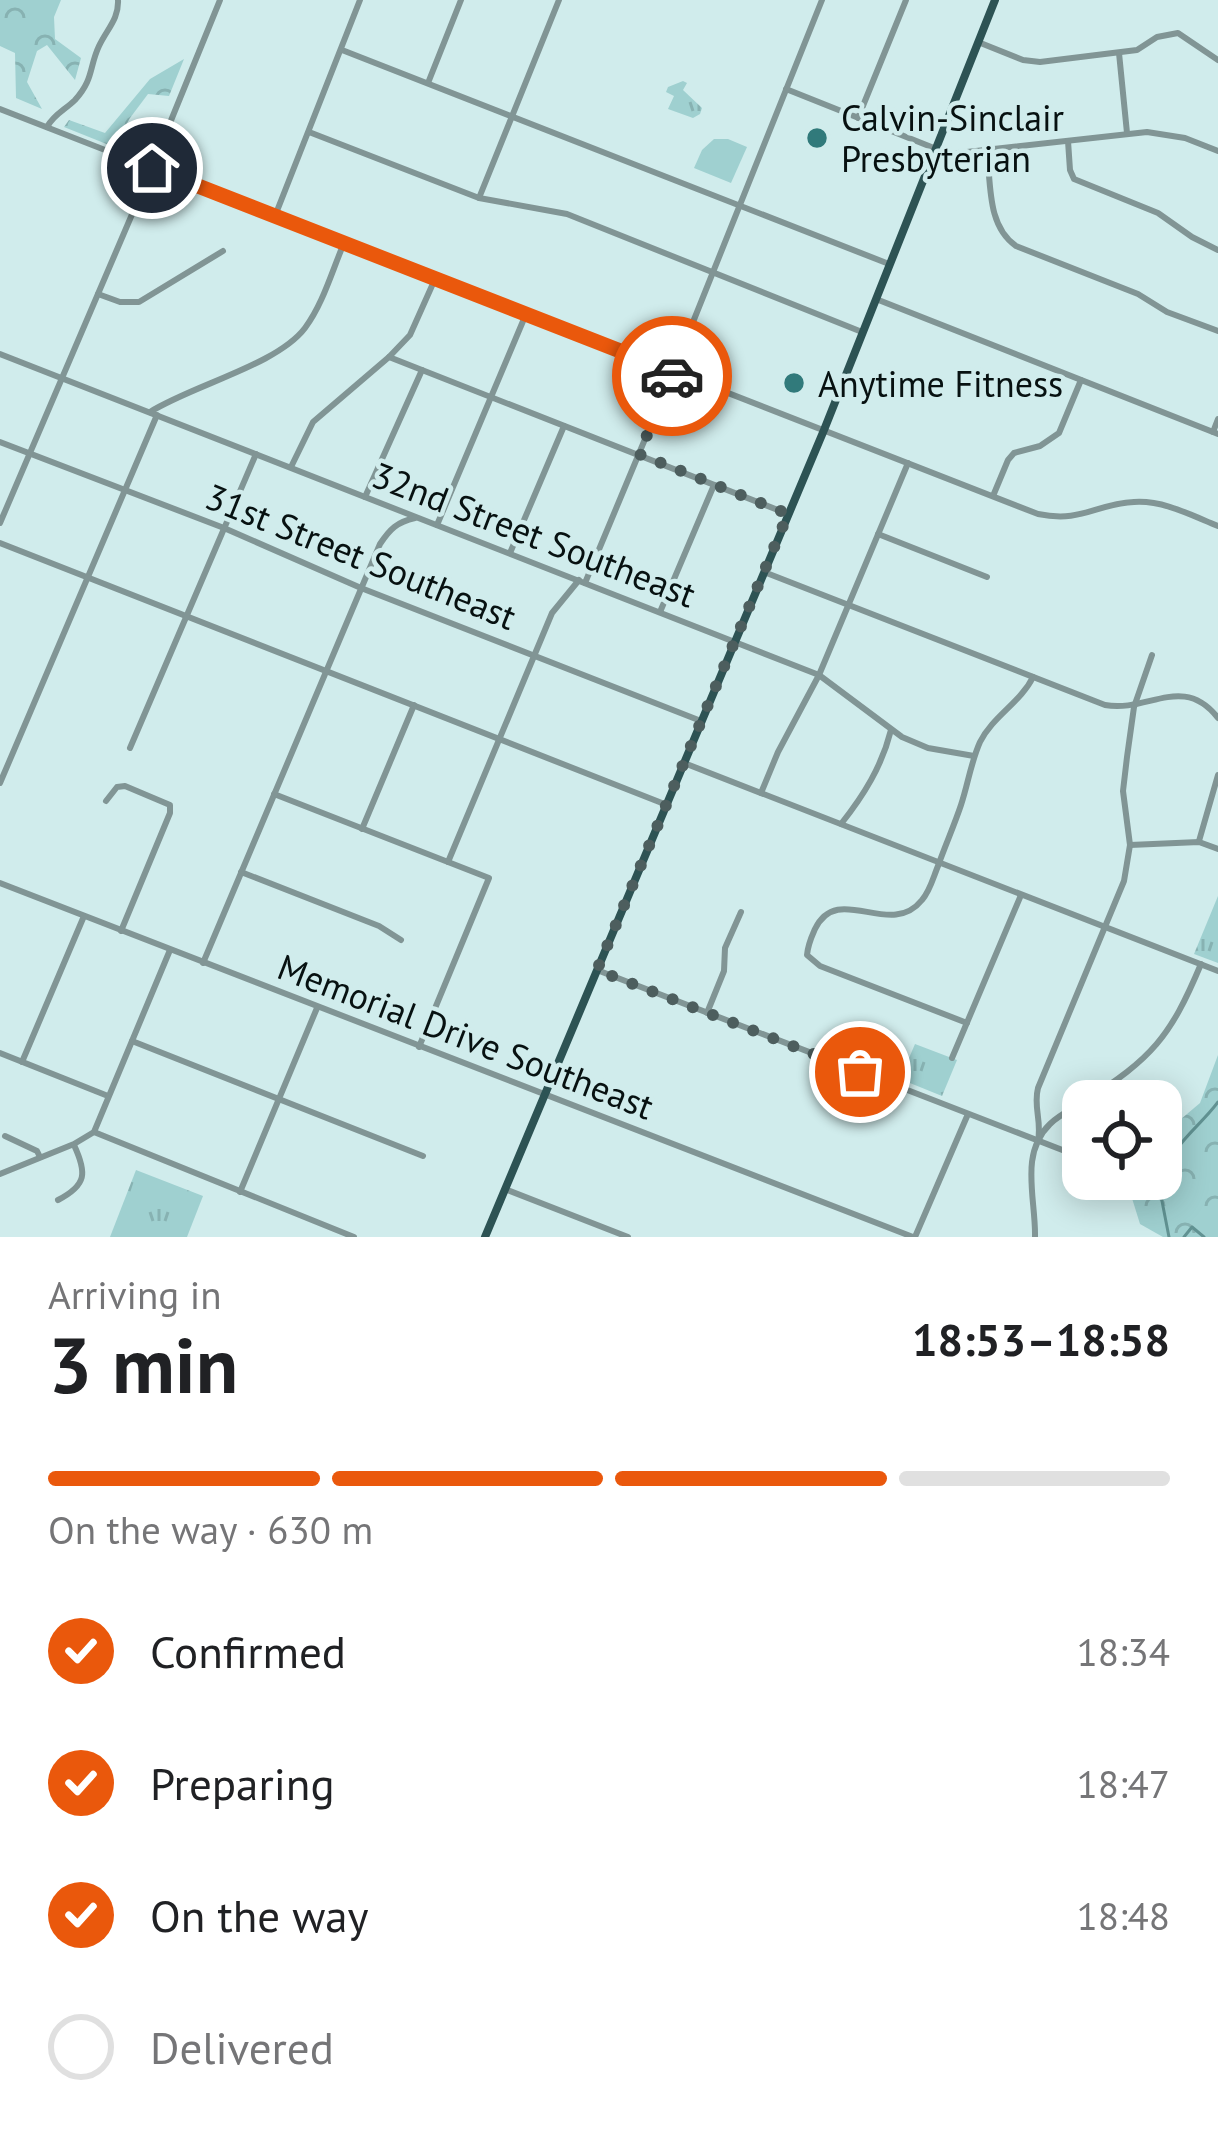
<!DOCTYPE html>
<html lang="en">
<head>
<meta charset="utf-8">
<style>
	body { margin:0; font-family:"PT Sans",sans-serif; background:#f6f6f6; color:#202124; height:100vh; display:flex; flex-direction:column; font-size:45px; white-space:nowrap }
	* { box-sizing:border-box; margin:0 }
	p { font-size:39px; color:#757577 }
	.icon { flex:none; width:66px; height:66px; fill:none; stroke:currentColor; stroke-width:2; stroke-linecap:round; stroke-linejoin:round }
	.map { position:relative; height:1237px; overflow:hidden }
	.panel { display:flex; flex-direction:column; background:#fff; flex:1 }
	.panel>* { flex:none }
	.tools { position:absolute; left:1062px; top:1080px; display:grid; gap:24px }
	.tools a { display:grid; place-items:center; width:120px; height:120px; border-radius:24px; background:#fff; box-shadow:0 6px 30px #0003; font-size:60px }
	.pin { position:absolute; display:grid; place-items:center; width:102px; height:102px; color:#fff; margin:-51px; border:6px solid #fff; border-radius:50%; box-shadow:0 3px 12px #0007 }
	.courier { position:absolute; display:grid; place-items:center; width:120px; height:120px; margin:-60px; border:9px solid #ea580c; border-radius:50%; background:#fff; color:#222; box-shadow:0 3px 15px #0007 }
	.head em { font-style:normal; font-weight:600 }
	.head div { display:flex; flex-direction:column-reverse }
	.head { display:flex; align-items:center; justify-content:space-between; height:204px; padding:0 48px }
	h1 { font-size:78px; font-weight:600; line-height:90px }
	.bar { display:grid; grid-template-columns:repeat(4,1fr); gap:18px 12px; align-content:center; height:144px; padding:0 48px }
	.bar i { height:15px; border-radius:9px; background:#e0e0e0 }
	.bar .current { background:#ea580c }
	.bar p { grid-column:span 4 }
	ol { padding:0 48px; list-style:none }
	li { display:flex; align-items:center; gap:36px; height:132px }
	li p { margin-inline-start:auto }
	li .icon { padding:12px; border-radius:50%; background:#ea580c; color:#fff; stroke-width:4 }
	li:last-child { color:#757577 }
	li i { width:66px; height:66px; border:6px solid #e0e0e0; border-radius:50% }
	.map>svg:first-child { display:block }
	.forest { fill:url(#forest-crowns) }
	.park { fill:url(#park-tufts) }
	.pitch { fill:#9fd0d0 }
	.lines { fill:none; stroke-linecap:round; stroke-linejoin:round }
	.stream { stroke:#619292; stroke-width:3 }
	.minor { stroke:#819595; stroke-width:6 }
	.major { stroke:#2d5354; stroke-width:8 }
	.done { stroke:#4d5e5e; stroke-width:12; stroke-dasharray:0 21.6 }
	.route { stroke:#ea580c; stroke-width:15 }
	.poi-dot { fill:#317a7b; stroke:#d0ecec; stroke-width:4.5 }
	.labels { text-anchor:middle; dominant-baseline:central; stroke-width:9; stroke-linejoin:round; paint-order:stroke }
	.poi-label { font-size:36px; fill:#071111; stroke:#d0ecec; text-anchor:start }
	.street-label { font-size:36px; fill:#071111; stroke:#d0ecec }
</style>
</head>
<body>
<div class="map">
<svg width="1218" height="1237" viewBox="0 0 1218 1237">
	<defs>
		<pattern id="forest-crowns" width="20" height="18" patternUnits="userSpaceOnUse" patternTransform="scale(3)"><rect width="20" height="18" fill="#9fd0d0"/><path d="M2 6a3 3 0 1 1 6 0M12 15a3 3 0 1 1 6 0" fill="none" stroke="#87b2b2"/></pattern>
		<pattern id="park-tufts" width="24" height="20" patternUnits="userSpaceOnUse" patternTransform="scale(3)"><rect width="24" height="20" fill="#9fd0d0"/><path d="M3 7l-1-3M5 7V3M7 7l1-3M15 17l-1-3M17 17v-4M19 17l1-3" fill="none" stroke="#87b2b2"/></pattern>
	</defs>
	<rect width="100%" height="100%" fill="#d0ecec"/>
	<g class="forest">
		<path d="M0,0H61L54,17L55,39L81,58L75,80L47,45L37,51L27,82L42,109L16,98L15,53L0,46Z"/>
		<path d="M184,59L169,96L148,94L130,118L118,139L134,155L64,127L69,120L105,133L150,79Z"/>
		<path d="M1218,1055V1237H1163L1140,1224L1126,1179H1161V1136L1200,1103Z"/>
	</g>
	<g class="park">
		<path d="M683,81L687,83L683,90L702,108L700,114L693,118L668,109L674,96L666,92L668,87Z"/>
		<path d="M1218,896V963L1194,954Z"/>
		<path d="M915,1044L957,1060L942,1096L900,1079Z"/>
		<path d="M136,1170L203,1196L187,1237H110Z"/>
	</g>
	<path class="pitch" d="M714,139H728L747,147L731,183L694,168L702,150Z"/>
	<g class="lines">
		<g class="stream">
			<path d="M1164,1179C1169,1146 1199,1128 1218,1102"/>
			<path d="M1162,1189L1161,1196L1169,1237"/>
			<path d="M1184,1237L1192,1227L1204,1237"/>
		</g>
		<g class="minor">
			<path d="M978,42L1023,60L1040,62L1137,50L1157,37L1178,33L1218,60"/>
			<path d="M342,50L889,264"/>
			<path d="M1119,53L1127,133"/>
			<path d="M428,83L461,0"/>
			<path d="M786,89L949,154L1147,132L1185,138L1218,151"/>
			<path d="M0,109L1038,514C1082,523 1095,504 1134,502C1163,500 1191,515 1218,526"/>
			<path d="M858,118L906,0"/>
			<path d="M47,127C54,114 65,110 75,100C94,79 89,67 99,46C107,29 119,19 118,0"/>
			<path d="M309,132L479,198L567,214L862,332"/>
			<path d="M1068,141L1070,170L1074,179L1158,213L1192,237L1218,250"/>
			<path d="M987,152C991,184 987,226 1016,246L1138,294L1167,312L1218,331"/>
			<path d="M479,198L559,0"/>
			<path d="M275,216L360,0"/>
			<path d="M98,294L120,302H139L223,251"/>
			<path d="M876,299L1218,434"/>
			<path d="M0,354L819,675L902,737L928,748L974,756"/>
			<path d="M389,357L788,514"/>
			<path d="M150,412C193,385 277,365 305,328C323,304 332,271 344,243"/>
			<path d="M1213,432L1218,419"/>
			<path d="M0,442L224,528L361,588L701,721"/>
			<path d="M291,467L313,422L389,357L410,335L435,279"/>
			<path d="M993,496L1008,460L1014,453L1040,446L1059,433L1081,380"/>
			<path d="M365,497L422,370"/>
			<path d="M0,523L148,177L220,0"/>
			<path d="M437,525L526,314"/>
			<path d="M878,534L987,577"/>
			<path d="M0,543L667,805"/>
			<path d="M510,553L564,426"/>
			<path d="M764,572L1105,705C1148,713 1183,673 1218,718"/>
			<path d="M585,583L673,372L822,0"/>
			<path d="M660,612L714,485"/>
			<path d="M130,748L256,454"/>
			<path d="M684,763L1218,971"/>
			<path d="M0,783L157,415"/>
			<path d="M761,793L778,752L819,675L908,463"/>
			<path d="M274,794L489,878L419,1047"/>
			<path d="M106,801L117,787L125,786L170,805V813L121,931"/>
			<path d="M841,824C864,795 882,766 891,730"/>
			<path d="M362,829L414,705"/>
			<path d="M1199,841L1218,775"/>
			<path d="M1130,845L1199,842L1218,849"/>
			<path d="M448,862L552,613L579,580"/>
			<path d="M241,872L379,926L401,940"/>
			<path d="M0,883L913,1237"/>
			<path d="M203,963L380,544C390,529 397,522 415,518"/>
			<path d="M597,970L1083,1158"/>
			<path d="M707,1013L724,971L725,948L741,912"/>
			<path d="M967,1023L820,966L807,955C808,944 811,938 815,929C838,881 890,940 922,900C930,891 933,878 938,866C945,846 954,826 961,805C968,784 971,762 980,742C993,716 1021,702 1033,677"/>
			<path d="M132,1041L423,1156"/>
			<path d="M0,1053L108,1096"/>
			<path d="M952,1058L1021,895"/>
			<path d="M22,1062L84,916"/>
			<path d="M1085,1101C1152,1058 1170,1038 1201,964"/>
			<path d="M94,1132L354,1237"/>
			<path d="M5,1136L37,1151L40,1157"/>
			<path d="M1038,1141C1042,1120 1033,1107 1038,1088L1124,881L1130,845L1123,791L1127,757L1134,707L1152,655"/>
			<path d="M0,1174L74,1144L94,1132L170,950"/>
			<path d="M505,1189L628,1237"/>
			<path d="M240,1192L317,1008"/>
			<path d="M58,1200C87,1185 87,1173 74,1145"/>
			<path d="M915,1237L968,1114"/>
			<path d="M1035,1237C1036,1199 1019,1154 1050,1124C1059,1115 1072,1109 1083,1102"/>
		</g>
		<path class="major" d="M485,1237L824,430L995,0"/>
	</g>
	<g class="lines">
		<path class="done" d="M672,376L639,454L788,514L597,970L860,1072"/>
		<path class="route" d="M152,168L674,372L672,376"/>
	</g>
	<g class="poi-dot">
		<circle cx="817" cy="138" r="12"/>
		<circle cx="794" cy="383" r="12"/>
	</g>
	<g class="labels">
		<g class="poi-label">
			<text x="841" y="117">Calvin-Sinclair<tspan x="841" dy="41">Presbyterian</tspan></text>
			<text x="818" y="383">Anytime Fitness</text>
		</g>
		<g class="street-label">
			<text transform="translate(534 534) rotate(21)">32nd Street Southeast</text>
			<text transform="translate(361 556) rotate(22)">31st Street Southeast</text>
			<text transform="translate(466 1036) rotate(21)">Memorial Drive Southeast</text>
		</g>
	</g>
</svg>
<div class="tools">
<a><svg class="icon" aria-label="locate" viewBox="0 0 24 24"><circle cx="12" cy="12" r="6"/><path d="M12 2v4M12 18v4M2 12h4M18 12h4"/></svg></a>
</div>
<div class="pin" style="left:860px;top:1072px;background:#ea580c"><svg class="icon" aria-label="bag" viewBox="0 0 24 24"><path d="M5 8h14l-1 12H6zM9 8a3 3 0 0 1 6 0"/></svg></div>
<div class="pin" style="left:152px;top:168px;background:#1f2937"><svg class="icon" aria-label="home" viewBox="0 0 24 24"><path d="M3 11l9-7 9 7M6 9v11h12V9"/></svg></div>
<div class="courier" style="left:672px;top:376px"><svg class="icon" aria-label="car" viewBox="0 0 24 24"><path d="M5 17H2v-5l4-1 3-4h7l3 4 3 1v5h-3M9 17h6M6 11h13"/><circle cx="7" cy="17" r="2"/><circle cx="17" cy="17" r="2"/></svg></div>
</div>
<section class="panel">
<div class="head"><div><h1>3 min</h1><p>Arriving in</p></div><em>18:53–18:58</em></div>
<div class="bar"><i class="current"></i><i class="current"></i><i class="current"></i><i></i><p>On the way · 630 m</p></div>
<ol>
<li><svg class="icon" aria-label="check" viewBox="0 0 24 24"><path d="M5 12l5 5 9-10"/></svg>Confirmed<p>18:34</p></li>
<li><svg class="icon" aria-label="check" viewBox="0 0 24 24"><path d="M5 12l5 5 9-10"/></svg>Preparing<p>18:47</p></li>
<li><svg class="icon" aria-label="check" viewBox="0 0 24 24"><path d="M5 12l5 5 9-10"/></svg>On the way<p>18:48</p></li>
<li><i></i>Delivered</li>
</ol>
</section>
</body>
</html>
